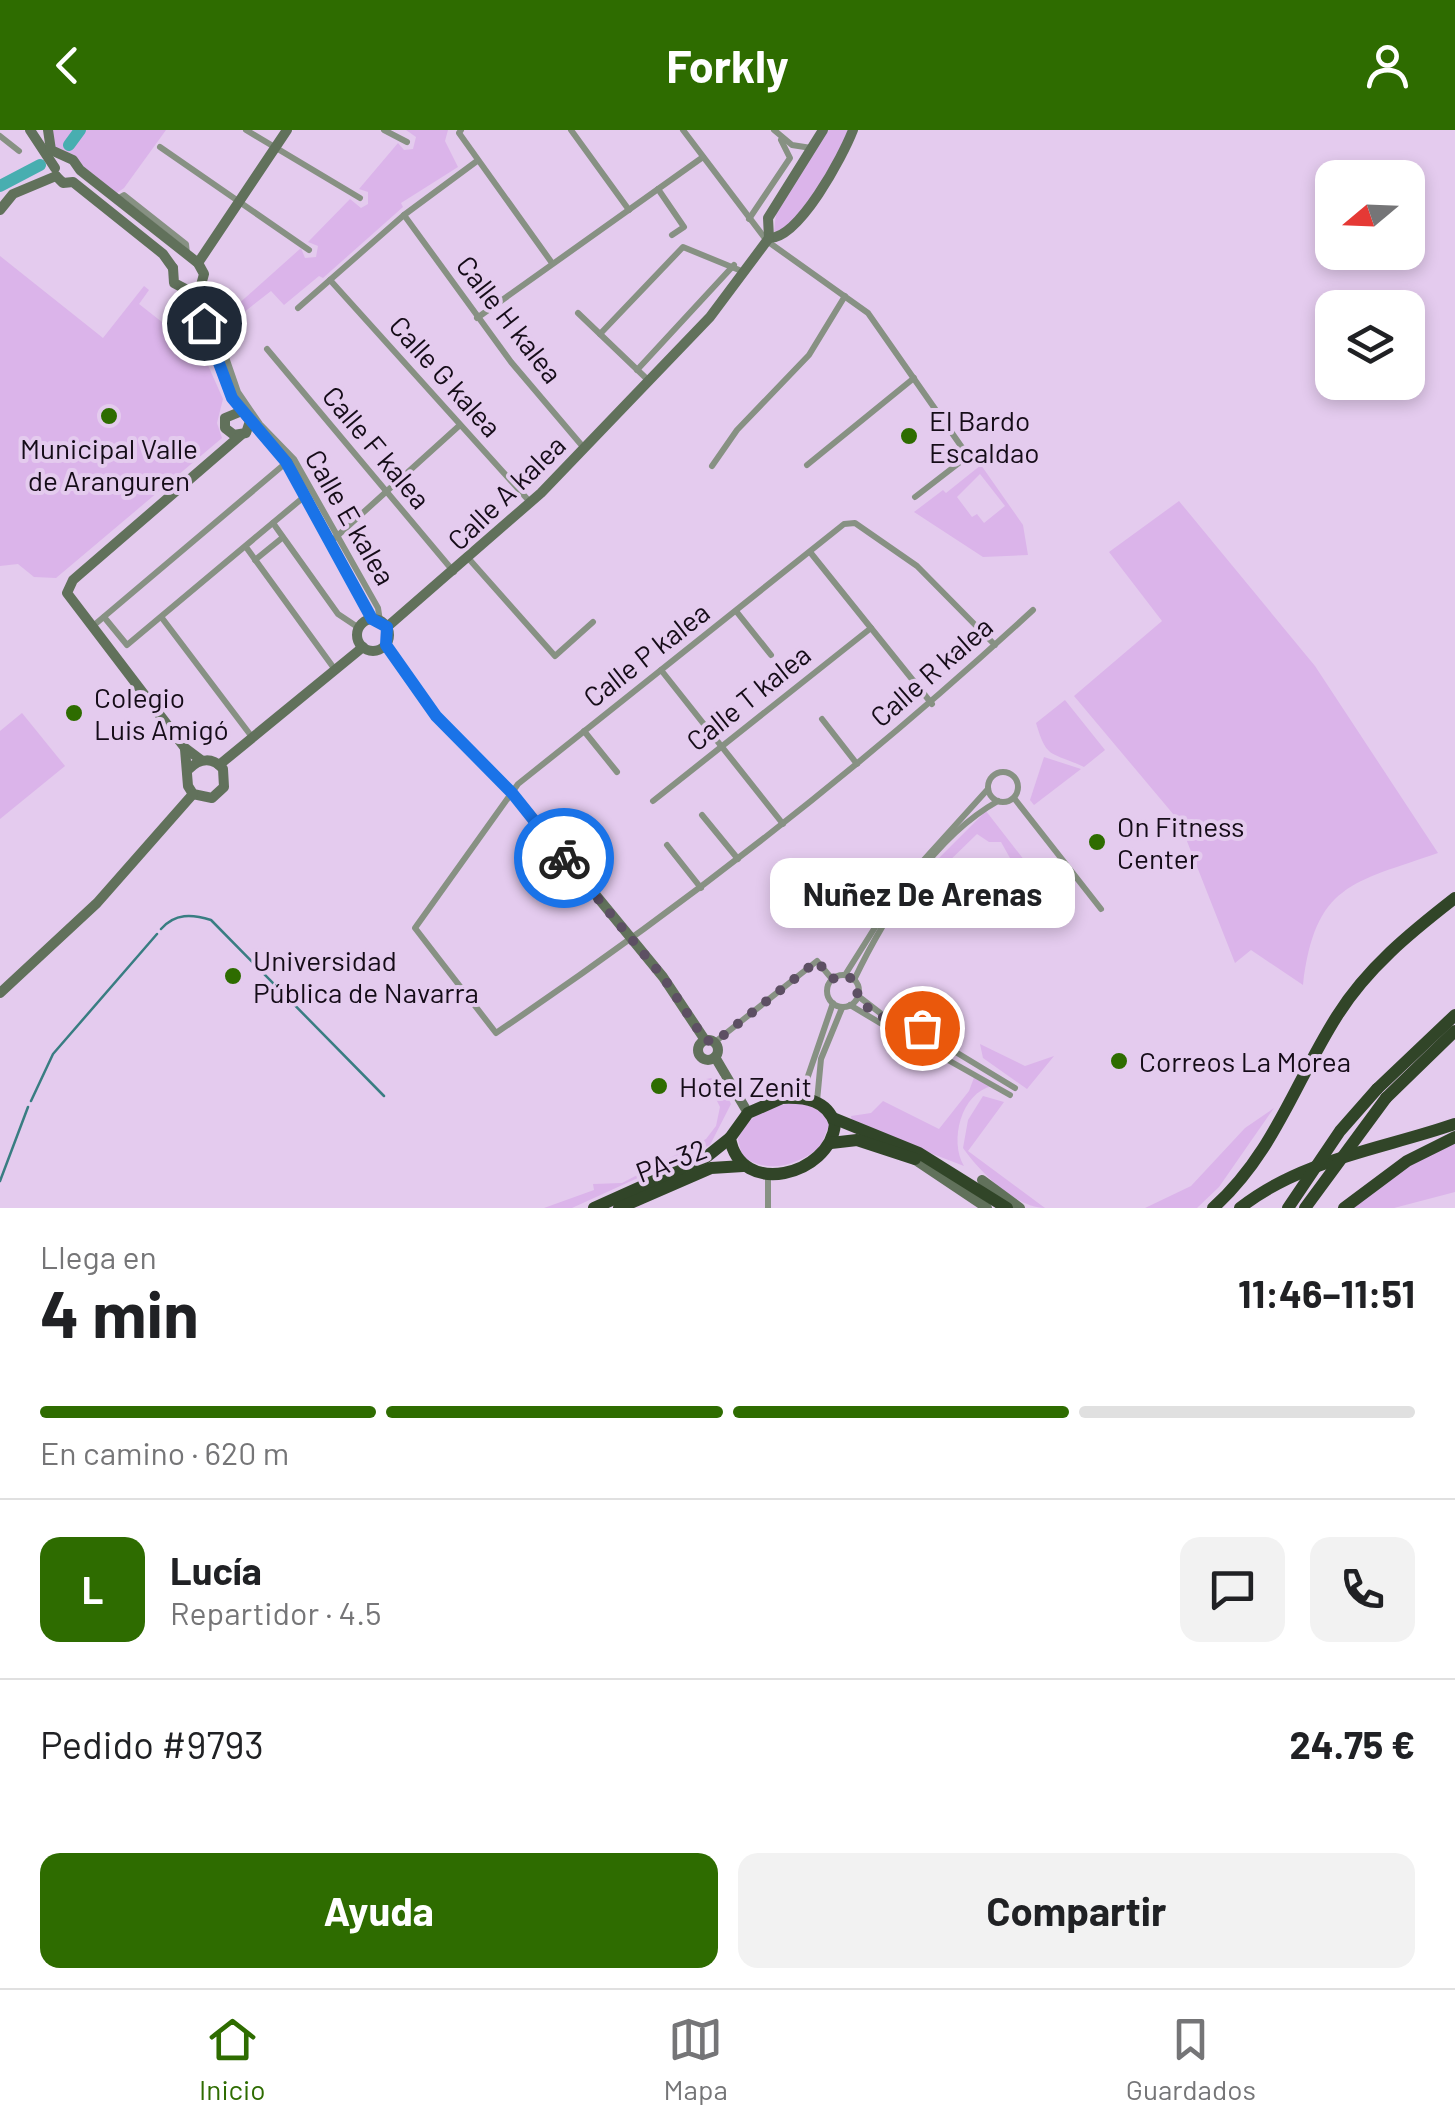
<!DOCTYPE html>
<html lang="es">
<head>
<meta charset="utf-8">
<style>
	body { margin:0; font-family:Barlow,sans-serif; background:#f2f2f2; color:#202124; height:100vh; display:flex; flex-direction:column; font-size:38px; white-space:nowrap }
	* { box-sizing:border-box; margin:0 }
	p { font-size:32px; color:#757577 }
	.icon { flex:none; width:55px; height:55px; fill:none; stroke:currentColor; stroke-width:2; stroke-linecap:round; stroke-linejoin:round }
	.map { position:relative; height:1078px; overflow:hidden }
	.sheet { display:flex; flex-direction:column; background:#fff; flex:1 }
	.sheet>* { flex:none }
	.needle { width:65px; rotate:251deg }
	.fabs { position:absolute; left:1315px; top:30px; display:grid; gap:20px }
	.fabs a { display:grid; place-items:center; width:110px; height:110px; border-radius:20px; background:#fff; box-shadow:0 5px 15px #0003; font-size:50px }
	.pin { position:absolute; display:grid; place-items:center; width:85px; height:85px; color:#fff; margin:-42px; border:5px solid #fff; border-radius:50%; box-shadow:0 2px 10px #0007 }
	.courier { position:absolute; display:grid; place-items:center; width:100px; height:100px; margin:-50px; border:8px solid #1a73e8; border-radius:50%; background:#fff; color:#222; box-shadow:0 2px 12px #0007 }
	.bubble { position:absolute; height:70px; border-radius:20px; background:#fff; box-shadow:0 5px 15px #0003; font-size:32px; font-weight:700; line-height:70px; text-align:center }
	.summary em { font-style:normal; font-weight:700 }
	.summary div { display:flex; flex-direction:column-reverse }
	.summary { display:flex; align-items:center; justify-content:space-between; height:170px; padding:0 40px }
	h1 { font-size:65px; font-weight:700; line-height:75px }
	.bar { display:grid; grid-template-columns:repeat(4,1fr); gap:15px 10px; align-content:center; height:120px; padding:0 40px }
	.bar i { height:12px; border-radius:8px; background:#e0e0e0 }
	.bar .current { background:#2e6c00 }
	.bar p { grid-column:span 4 }
	.line { display:flex; align-items:center; gap:25px; padding:0 40px; border-top:2px solid #e0e0e0 }
	.line div { flex:1 }
	.round { display:grid; place-items:center; flex:none; width:105px; height:105px; border-radius:20px; background:#f2f2f2 }
	.cta { display:flex; gap:20px; margin-top:auto; padding:20px 40px }
	.cta a { flex:1; height:115px; border-radius:20px; background:#2e6c00; color:#fff; font-size:40px; font-weight:700; line-height:115px; text-align:center }
	.cta a+a { background:#f2f2f2; color:#202124 }
	header { display:flex; justify-content:space-between; align-items:center; height:130px; padding:0 40px; background:#2e6c00; color:#fff; font-size:45px; font-weight:700 }
	.menu { display:flex; justify-content:space-around; align-items:center; height:140px; border-top:2px solid #e0e0e0; background:#fff; font-size:28px; color:#757577 }
	.menu a { display:grid; justify-items:center; gap:5px }
	.menu .current { color:#2e6c00 }
	.map>svg:first-child { display:block }
	.green { fill:#dbb4ea; fill-rule:evenodd }
	.lines { fill:none; stroke-linecap:round; stroke-linejoin:round }
	.stream { stroke:#397d82; stroke-width:2.5 }
	.river { stroke:#48aeb0; stroke-width:12 }
	.street { stroke:#879183; stroke-width:6 }
	.secondary { stroke:#61715b; stroke-width:10 }
	.highway { stroke:#314528; stroke-width:12 }
	.highway-bridge { stroke:#314528; stroke-width:12 }
	.done { stroke:#5d4f63; stroke-width:10; stroke-dasharray:0 18 }
	.route { stroke:#1a73e8; stroke-width:12 }
	.poi-dot { fill:#2e6c00; stroke:#e4cbee; stroke-width:4 }
	.labels { text-anchor:middle; dominant-baseline:central; stroke-width:8; stroke-linejoin:round; paint-order:stroke }
	.street-label { font-size:28px; fill:#150c18; stroke:#e4cbee }
	.poi-label { font-size:28px; fill:#150c18; stroke:#e4cbee; text-anchor:start }
</style>
</head>
<body>
<header><svg class="icon" aria-label="back" viewBox="0 0 24 24"><path d="M15 5l-7 7 7 7"/></svg>Forkly<svg class="icon" aria-label="person" viewBox="0 0 24 24"><circle cx="12" cy="8" r="4"/><path d="M4 21q1-7 8-7t8 7"/></svg></header>
<div class="map">
<svg width="1455" height="1078" viewBox="0 0 1455 1078">
	<rect width="100%" height="100%" fill="#e4cbee"/>
	<g class="green">
		<path d="M52,0H166L124,58L114,65L55,18Z"/>
		<path d="M406,0H448L445,11L458,37L401,73L403,77L323,148L319,146L284,175L271,161L220,201L202,170L208,155L236,176L301,118L305,128L316,127L318,116L308,112L350,69L361,78L368,74V62L359,59L398,13L404,20L413,19L416,7Z"/>
		<path d="M828,0H848C838,28 803,94 774,102L776,83Z"/>
		<path d="M0,126L103,208L144,156L149,160L139,174L209,229L207,233L223,269L217,293L222,308L56,448L34,447L18,434L0,436Z"/>
		<path d="M981,335L1023,395L1028,425L983,427L914,382L943,360L946,363ZM980,344L1005,376L984,393L977,384L972,387L957,367Z"/>
		<path d="M1179,371L1315,536L1438,723C1352,753 1315,754 1303,855L1251,820L1235,833L1179,691L1074,566L1162,491L1109,422Z"/>
		<path d="M1065,570L1105,620L1084,637C1050,621 1047,630 1036,593Z"/>
		<path d="M22,583L65,636L0,689V601Z"/>
		<path d="M1044,627L1081,639L1034,675L1030,670Z"/>
		<path d="M986,681L1035,744L1010,728L1001,712H989L977,704L941,739L933,734Z"/>
		<path d="M980,914L1025,936L1054,926L1027,959L983,928Z"/>
		<path d="M975,945L992,956C961,963 949,1011 964,1036L852,993L851,986L871,983L883,971L939,999L969,961Z"/>
		<path d="M718,947L731,974L710,1015L572,1078H544L594,1060L593,1054L622,1053L706,1009L716,996L720,977L706,949Z"/>
		<path d="M983,966L1004,972L968,1021L1045,1078C1016,1078 979,1041 963,1018L968,990Z"/>
		<path d="M798,972C813,977 823,979 829,995L820,1018C795,1035 770,1045 742,1026L738,1009C747,984 773,975 798,972Z"/>
		<path d="M1274,978L1219,1057L1197,1078H1145L1191,1056L1245,998Z"/>
		<path d="M1455,1012V1062L1394,1078H1351L1404,1038Z"/>
	</g>
	<g class="lines">
		<g class="stream">
			<path d="M161,799C175,783 192,784 211,790L384,966"/>
			<path d="M31,971L53,924L157,804"/>
			<path d="M0,1051L28,977"/>
		</g>
		<g class="river">
			<path d="M69,15L80,0"/>
			<path d="M0,56L40,35"/>
		</g>
		<g class="street">
			<path d="M246,0L360,68"/>
			<path d="M384,0L407,12"/>
			<path d="M461,0L459,3L552,133"/>
			<path d="M571,0L629,80"/>
			<path d="M683,0L767,111L868,183L968,326L915,367"/>
			<path d="M774,0L792,15L811,18"/>
			<path d="M0,6L19,21"/>
			<path d="M160,17L309,120"/>
			<path d="M658,59L684,97L672,105"/>
			<path d="M117,69L124,65L186,114L187,124"/>
			<path d="M404,85L511,232L584,318"/>
			<path d="M749,89L790,28L781,10"/>
			<path d="M330,150L530,372"/>
			<path d="M298,178L404,85L477,31"/>
			<path d="M578,183L649,251"/>
			<path d="M477,188L703,27"/>
			<path d="M600,204L683,117L744,142"/>
			<path d="M219,207L238,262L260,294L294,329L378,478L380,491"/>
			<path d="M267,219L454,442"/>
			<path d="M637,240L734,135"/>
			<path d="M807,335L914,248"/>
			<path d="M712,336L737,300L809,225L845,166"/>
			<path d="M273,393L338,484L359,498"/>
			<path d="M335,408L460,295"/>
			<path d="M246,417L336,541"/>
			<path d="M810,422L932,574"/>
			<path d="M469,429L555,526L593,492"/>
			<path d="M255,430L282,408"/>
			<path d="M736,481L771,525"/>
			<path d="M104,487L127,515L305,366"/>
			<path d="M162,488L252,607"/>
			<path d="M93,496L287,332"/>
			<path d="M995,515L917,436L855,393L844,394L518,654L415,798L496,903C685,775 865,635 1033,480"/>
			<path d="M661,540L783,694"/>
			<path d="M822,589L857,634"/>
			<path d="M584,601L617,642"/>
			<circle cx="1003" cy="657" r="15"/>
			<path d="M1014,668L1101,779"/>
			<path d="M653,671L871,498"/>
			<path d="M702,685L738,729"/>
			<path d="M667,715L701,758"/>
			<path d="M845,845L903,753L988,659"/>
			<circle cx="843" cy="861" r="16"/>
			<path d="M854,850C885,785 934,707 998,671"/>
			<path d="M858,866L884,886L919,898"/>
			<path d="M850,875L912,912"/>
			<circle cx="921" cy="908" r="10"/>
			<path d="M931,907L1015,958"/>
			<path d="M715,912L817,831L832,849"/>
			<path d="M925,917L1010,965"/>
			<path d="M792,966L806,952L833,873"/>
			<path d="M817,971L821,929L842,878"/>
			<path d="M768,1045V1078"/>
		</g>
		<g class="secondary">
			<path d="M30,0L55,38"/>
			<path d="M48,0L51,20L73,30L80,40L198,133L204,144L201,155L191,162L174,153L173,138"/>
			<path d="M56,46L63,53L73,52L163,124L173,138"/>
			<path d="M0,80L13,64L56,46"/>
			<path d="M769,108C799,109 843,26 853,0"/>
			<path d="M769,108L768,88L823,0"/>
			<path d="M198,133L287,0"/>
			<path d="M191,162L232,268L250,291L246,303L234,305L225,298V288L242,281"/>
			<path d="M250,291L287,332L372,489"/>
			<circle cx="373" cy="505" r="16"/>
			<path d="M387,497L541,363L710,187L769,108"/>
			<path d="M386,515L436,586L512,663L663,847L705,910"/>
			<path d="M185,619L188,656L193,664L212,668L224,657L223,639C213,627 200,628 189,639"/>
			<path d="M201,630L185,618L67,463L73,450L241,305"/>
			<path d="M219,635L363,517"/>
			<path d="M0,863L97,773L193,664"/>
			<circle cx="708" cy="920" r="10"/>
			<path d="M715,927L748,983"/>
			<path d="M914,1029L987,1078"/>
			<path d="M982,1050L1020,1078"/>
		</g>
		<g class="highway">
			<path d="M1377,959L1455,885"/>
			<path d="M782,968C806,967 827,970 835,994C830,1046 740,1068 730,1008L748,983Z"/>
			<path d="M1386,968L1455,901"/>
			<path d="M833,988L919,1023L1007,1078"/>
			<path d="M831,1013L857,1010L915,1029"/>
			<path d="M594,1078L705,1028L730,1008"/>
			<path d="M619,1078L711,1038L743,1036"/>
			<path d="M1213,1078C1273,1025 1295,952 1337,886C1367,838 1410,803 1455,768"/>
			<path d="M1240,1078C1302,1029 1383,1019 1455,994"/>
			<path d="M1344,1078L1407,1031L1455,1007"/>
		</g>
		<g class="highway-bridge">
			<path d="M1288,1078L1340,1001L1377,959"/>
			<path d="M1305,1078L1386,968"/>
		</g>
	</g>
	<g class="lines">
		<path class="done" d="M564,728L663,847L705,910L715,912L817,831L832,849L845,845L854,850C857,854 856,860 858,865C865,884 904,898 922,898"/>
		<path class="route" d="M204,193L232,268L286,332L372,489L387,497L386,515L436,586L512,663L564,728"/>
	</g>
	<g class="poi-dot">
		<circle cx="109" cy="286" r="10"/>
		<circle cx="909" cy="306" r="10"/>
		<circle cx="74" cy="583" r="10"/>
		<circle cx="1097" cy="712" r="10"/>
		<circle cx="233" cy="846" r="10"/>
		<circle cx="1119" cy="931" r="10"/>
		<circle cx="659" cy="956" r="10"/>
	</g>
	<g class="labels">
		<g class="street-label">
			<text transform="translate(510 189) rotate(52)">Calle H kalea</text>
			<text transform="translate(446 246) rotate(48)">Calle G kalea</text>
			<text transform="translate(377 317) rotate(50)">Calle F kalea</text>
			<text transform="translate(506 362) rotate(-44)">Calle A kalea</text>
			<text transform="translate(351 387) rotate(60)">Calle E kalea</text>
			<text transform="translate(646 524) rotate(-38)">Calle P kalea</text>
			<text transform="translate(931 541) rotate(-41)">Calle R kalea</text>
			<text transform="translate(748 567) rotate(-39)">Calle T kalea</text>
			<text transform="translate(671 1030) rotate(-21)">PA-32</text>
		</g>
		<g class="poi-label">
			<text x="929" y="290">El Bardo<tspan x="929" dy="32">Escaldao</tspan></text>
			<text x="109" y="318" text-anchor="middle">Municipal Valle<tspan x="109" dy="32">de Aranguren</tspan></text>
			<text x="94" y="567">Colegio<tspan x="94" dy="32">Luis Amigó</tspan></text>
			<text x="1117" y="696">On Fitness<tspan x="1117" dy="32">Center</tspan></text>
			<text x="253" y="830">Universidad<tspan x="253" dy="32">Pública de Navarra</tspan></text>
			<text x="1139" y="931">Correos La Morea</text>
			<text x="679" y="956">Hotel Zenit</text>
		</g>
	</g>
</svg>
<div class="fabs">
<a><svg class="needle" viewBox="-14 -14 28 28"><path d="M0-13l5 13h-10z" fill="#e53935"/><path d="M0 13l5-13h-10z" fill="#757577"/></svg></a>
<a><svg class="icon" aria-label="layers" viewBox="0 0 24 24"><path d="M12 4l9 5-9 5-9-5zM3 14l9 5 9-5"/></svg></a>
</div>
<div class="pin" style="left:922px;top:898px;background:#ea580c"><svg class="icon" aria-label="bag" viewBox="0 0 24 24"><path d="M5 8h14l-1 12H6zM9 8a3 3 0 0 1 6 0"/></svg></div>
<div class="pin" style="left:204px;top:193px;background:#1f2937"><svg class="icon" aria-label="home" viewBox="0 0 24 24"><path d="M3 11l9-7 9 7M6 9v11h12V9"/></svg></div>
<div class="courier" style="left:564px;top:728px"><svg class="icon" aria-label="bike" viewBox="0 0 24 24"><circle cx="6" cy="16" r="4"/><circle cx="18" cy="16" r="4"/><path d="M6 16l4-8h5l3 8M10 8l3 8H6M13 5h3"/></svg></div>
<div class="bubble" style="left:770px;top:728px;width:305px">Nuñez De Arenas</div>
</div>
<section class="sheet">
<div class="summary"><div><h1>4 min</h1><p>Llega en</p></div><em>11:46–11:51</em></div>
<div class="bar"><i class="current"></i><i class="current"></i><i class="current"></i><i></i><p>En camino · 620 m</p></div>
<div class="line" style="height:180px"><b class="round" style="background:#2e6c00;color:#fff">L</b><div><b>Lucía</b><p>Repartidor · 4.5</p></div><a class="round"><svg class="icon" aria-label="chat" viewBox="0 0 24 24"><path d="M4 5h16v11H9l-5 4z"/></svg></a><a class="round"><svg class="icon" aria-label="phone" viewBox="0 0 24 24"><path d="M5 4h4l2 5-3 2q2 4 5 5l2-3 5 2v4C11 20 4 13 5 4z"/></svg></a></div>
<div class="line" style="height:130px"><div>Pedido #9793</div><b>24.75 €</b></div>
<div class="cta"><a>Ayuda</a><a>Compartir</a></div>
</section>
<nav class="menu">
<a class="current"><svg class="icon" aria-label="home" viewBox="0 0 24 24"><path d="M3 11l9-7 9 7M6 9v11h12V9"/></svg>Inicio</a>
<a><svg class="icon" aria-label="map" viewBox="0 0 24 24"><path d="M3 6l6-2 6 2 6-2v14l-6 2-6-2-6 2zM9 4v14M15 6v14"/></svg>Mapa</a>
<a><svg class="icon" aria-label="saved" viewBox="0 0 24 24"><path d="M7 4h10v16l-5-4-5 4z"/></svg>Guardados</a>
</nav>
</body>
</html>
